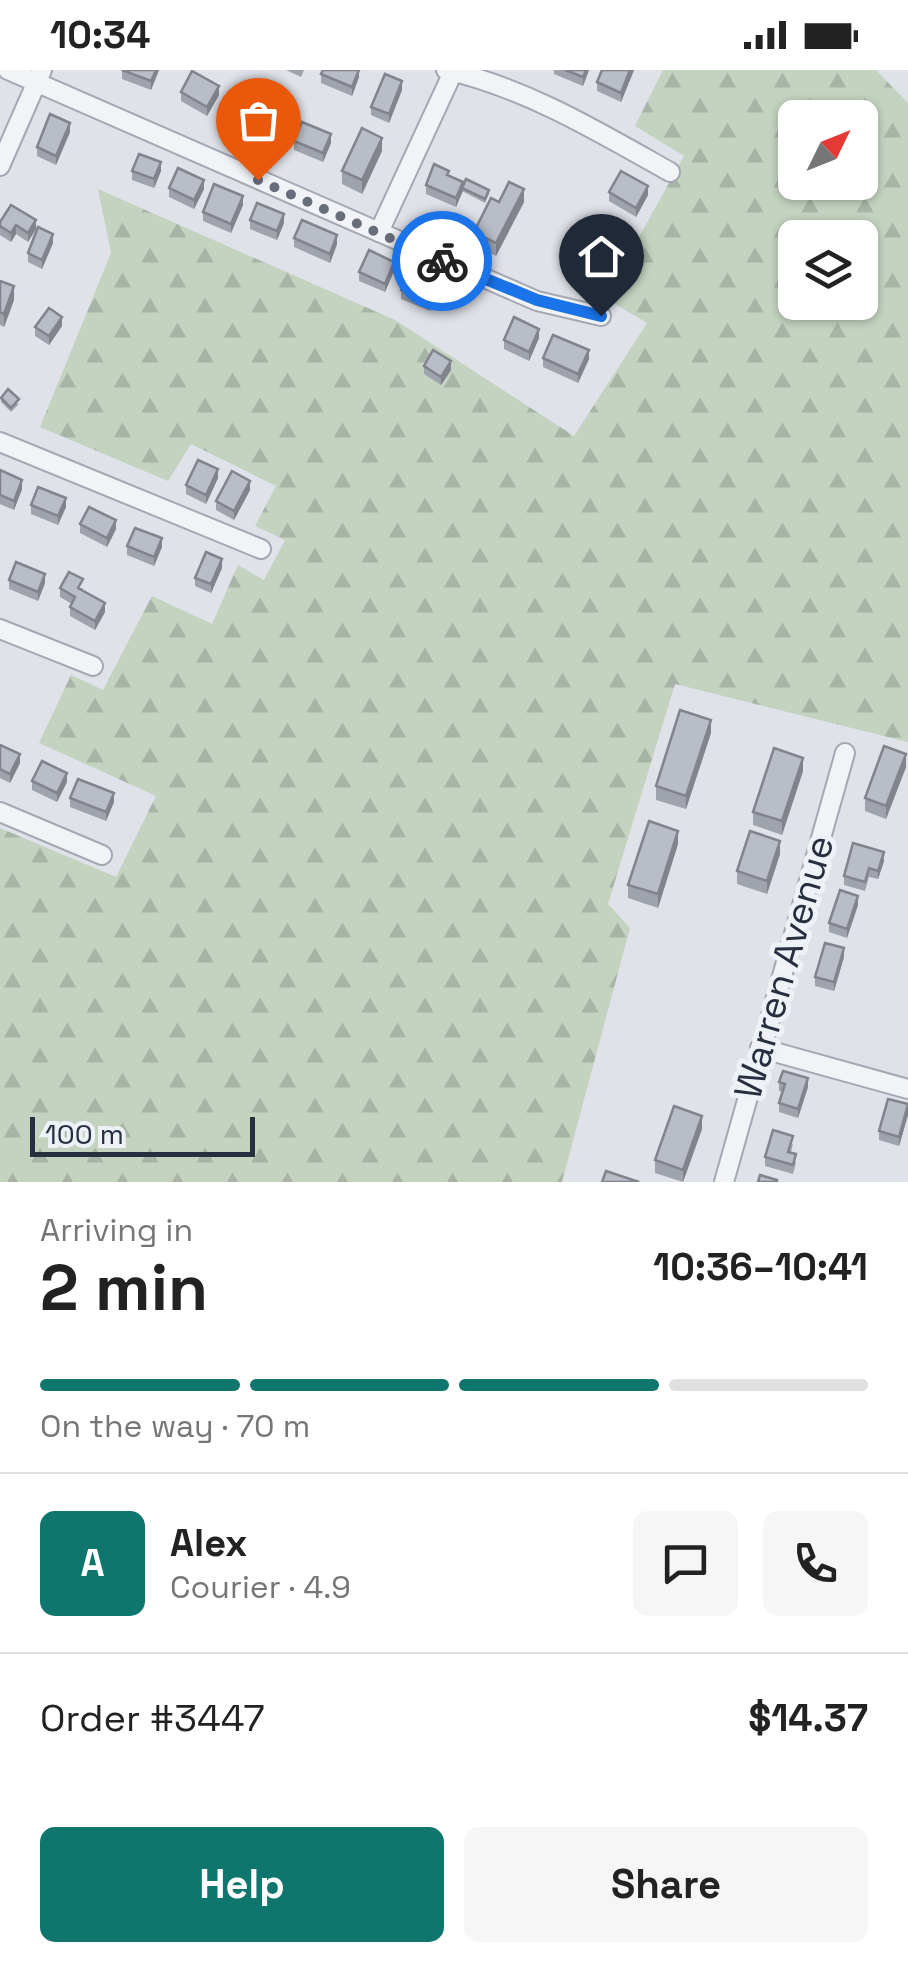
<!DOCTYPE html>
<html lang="en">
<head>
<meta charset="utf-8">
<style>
	body { margin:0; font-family:"Space Grotesk",sans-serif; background:#f6f6f6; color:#222; height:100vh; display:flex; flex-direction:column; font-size:38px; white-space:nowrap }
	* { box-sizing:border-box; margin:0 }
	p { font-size:32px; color:#767676 }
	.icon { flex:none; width:55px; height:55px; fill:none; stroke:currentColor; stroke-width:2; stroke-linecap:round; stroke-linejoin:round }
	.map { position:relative; height:1112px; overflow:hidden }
	.panel { display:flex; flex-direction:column; background:#fff; flex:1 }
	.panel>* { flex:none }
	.needle { width:65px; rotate:47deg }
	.fabs { position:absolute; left:778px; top:30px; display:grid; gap:20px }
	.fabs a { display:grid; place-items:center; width:100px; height:100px; border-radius:15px; background:#fff; box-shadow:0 2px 8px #0004; font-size:50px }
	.scale { position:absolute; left:30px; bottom:25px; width:225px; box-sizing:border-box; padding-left:10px; border:5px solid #272e40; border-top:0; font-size:28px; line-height:35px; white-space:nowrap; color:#272e40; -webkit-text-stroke:8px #eef1f6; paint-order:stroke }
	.pin { position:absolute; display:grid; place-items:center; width:85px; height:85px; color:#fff; margin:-102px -42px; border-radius:50% 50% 50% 0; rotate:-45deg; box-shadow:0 0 10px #0007 }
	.pin .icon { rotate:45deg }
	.courier { position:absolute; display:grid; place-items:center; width:100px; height:100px; margin:-50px; border:8px solid #1a73e8; border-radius:50%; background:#fff; color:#222; box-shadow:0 2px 12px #0007 }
	.headline em { font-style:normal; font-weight:700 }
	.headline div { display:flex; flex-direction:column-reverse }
	.headline { display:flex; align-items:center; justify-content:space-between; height:170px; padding:0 40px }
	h1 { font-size:65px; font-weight:700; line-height:75px }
	.bar { display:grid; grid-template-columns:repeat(4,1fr); gap:15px 10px; align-content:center; height:120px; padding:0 40px }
	.bar i { height:12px; border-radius:8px; background:#e0e0e0 }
	.bar .selected { background:#0f766e }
	.bar p { grid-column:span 4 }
	.line { display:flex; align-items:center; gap:25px; padding:0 40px; border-top:2px solid #e0e0e0 }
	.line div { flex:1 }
	.round { display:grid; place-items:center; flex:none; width:105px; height:105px; border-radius:15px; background:#f6f6f6 }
	.cta { display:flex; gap:20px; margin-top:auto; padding:20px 40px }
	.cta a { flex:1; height:115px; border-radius:15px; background:#0f766e; color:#fff; font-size:40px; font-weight:700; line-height:115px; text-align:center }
	.cta a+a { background:#f6f6f6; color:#222 }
	.status { display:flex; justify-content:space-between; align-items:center; height:70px; padding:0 50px; background:#fff; direction:ltr }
	.status svg { height:28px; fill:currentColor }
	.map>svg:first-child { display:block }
	.forest { fill:url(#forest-firs); fill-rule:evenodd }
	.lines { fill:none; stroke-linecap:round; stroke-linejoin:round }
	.street-casing { stroke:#a4a8b3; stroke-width:22 }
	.street { stroke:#f2f3f7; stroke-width:18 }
	.wall { fill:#9fa3ac }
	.shaded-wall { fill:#82848c }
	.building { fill:#b9bdc8; stroke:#82848c; stroke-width:2.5 }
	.done { stroke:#676d7b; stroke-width:10; stroke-dasharray:0 18 }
	.route { stroke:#1a73e8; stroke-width:12 }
	.labels { text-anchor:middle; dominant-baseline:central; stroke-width:10; stroke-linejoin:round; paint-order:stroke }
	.street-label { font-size:38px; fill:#272e40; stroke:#eef1f6 }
</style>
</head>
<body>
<div class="status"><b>10:34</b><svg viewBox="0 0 49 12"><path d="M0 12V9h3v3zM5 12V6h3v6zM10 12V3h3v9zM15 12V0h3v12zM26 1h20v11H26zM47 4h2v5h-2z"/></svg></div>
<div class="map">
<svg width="908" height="1112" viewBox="0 0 908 1112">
	<defs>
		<pattern id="forest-firs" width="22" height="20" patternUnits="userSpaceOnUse" patternTransform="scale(2.5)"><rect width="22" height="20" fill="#c3d3c0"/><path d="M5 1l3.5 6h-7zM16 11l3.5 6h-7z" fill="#a8b5a6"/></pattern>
	</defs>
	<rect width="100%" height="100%" fill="#dfe2e9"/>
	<path class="forest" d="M663,0H876L908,33V672L675,614L608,834L630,858L562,1112H0V758L116,807L156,726L39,673L71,605L103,620L152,526L212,554L238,495L264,510L285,470L255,456L276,416L191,374L168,411L40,357L111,183L98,119L395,250L574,366L647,253L605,228L684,86L635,56ZM795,48H860V112H795ZM795,168H860V232H795Z"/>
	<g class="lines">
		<g class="street-casing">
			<g id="street">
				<path d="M8,0L537,231L601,246"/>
				<path d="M446,0C526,18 599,62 670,102"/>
				<path d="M0,96L42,0"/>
				<path d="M379,162L454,0"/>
				<path d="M0,372L261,479"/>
				<path d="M0,559L93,596"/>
				<path d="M0,742L102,785"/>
				<path d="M760,978L908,1019"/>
				<path d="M724,1112L845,683"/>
			</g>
		</g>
		<use href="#street" class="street"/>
	</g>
	<g class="wall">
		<path d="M122,0H159L151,20L122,9Z"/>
		<path d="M286,0H304L301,7Z"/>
		<path d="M554,0H589L583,16L554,4Z"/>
		<path d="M602,0H634L621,32L597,21V12Z"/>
		<path d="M321,4L359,7L352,26L321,13Z"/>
		<path d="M402,20L389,53L371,45V37Z"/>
		<path d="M181,22L219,25L207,46L181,31Z"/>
		<path d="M233,47L271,48L263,69L233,56Z"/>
		<path d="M70,62L56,95L37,86V77Z"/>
		<path d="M294,71L331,73L323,92L294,80Z"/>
		<path d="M382,81L362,124L342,114V101Z"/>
		<path d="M132,101H161L154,118L132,110Z"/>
		<path d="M449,106L463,117L489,124L485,133L462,121L456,137L426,124V115Z"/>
		<path d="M169,118L204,119L194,139L169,127Z"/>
		<path d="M609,122L648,125L636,147L609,131Z"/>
		<path d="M499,132H524L496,186L474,175V162Z"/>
		<path d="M243,135L231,163L203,151V142Z"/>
		<path d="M250,150L284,153L277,170L250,159Z"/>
		<path d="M0,152L36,159L28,172L16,164L11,172L0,165Z"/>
		<path d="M294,168L337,174L330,193L294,177Z"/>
		<path d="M53,173L42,199L28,192V183Z"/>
		<path d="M394,201L385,222L359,211V202Z"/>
		<path d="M0,211L14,230L4,257L0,255Z"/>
		<path d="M401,220L438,221L430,241L401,229Z"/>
		<path d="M62,256L49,275L35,266V257Z"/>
		<path d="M539,268L529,291L504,279V270Z"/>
		<path d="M543,288L589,289L578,313L543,297Z"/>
		<path d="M424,296L451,300L441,315L424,304Z"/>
		<path d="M1,328L19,334L11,342L1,332Z"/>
		<path d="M0,400L22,419L14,440L0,434Z"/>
		<path d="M218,408L206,434L186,424V415Z"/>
		<path d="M250,420L234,450L216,440V431Z"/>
		<path d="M31,435L66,437L58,455L31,444Z"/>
		<path d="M80,454L116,459L107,477L80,463Z"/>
		<path d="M127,476L162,477L154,496L127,485Z"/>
		<path d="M222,498L211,523L195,516V508Z"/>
		<path d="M9,510L45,513L38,531L9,519Z"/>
		<path d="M60,518H83L82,520L105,542L95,560L70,546V537L72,534L60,527Z"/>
		<path d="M711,663L686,739L656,730V716Z"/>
		<path d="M0,675L20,693L10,713L0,708Z"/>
		<path d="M906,697L886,749L865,741V728Z"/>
		<path d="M803,701L782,765L753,755V742Z"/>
		<path d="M32,711L67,712L57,732L32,720Z"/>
		<path d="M70,728L114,732L106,751L70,737Z"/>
		<path d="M678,774L658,838L628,828V815Z"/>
		<path d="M780,784L767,824L737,814V801Z"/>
		<path d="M884,791L878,809L869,807L865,821L844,815V806Z"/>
		<path d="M858,835L847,868L829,862V853Z"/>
		<path d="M844,887L834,921L815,916V907Z"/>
		<path d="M779,1012L808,1017L798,1048L779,1042V1033L783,1022L779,1021Z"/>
		<path d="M908,1034V1045L899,1076L879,1070V1061Z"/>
		<path d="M702,1059L683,1112L655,1103V1090Z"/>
		<path d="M793,1074L791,1082L796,1093L793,1104L765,1096V1087Z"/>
	</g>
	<g class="shaded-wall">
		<path d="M156,0H159L151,20V11Z"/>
		<path d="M359,0V7L352,26V17Z"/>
		<path d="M586,0H589L583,16V7Z"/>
		<path d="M630,0H634L621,32V23Z"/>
		<path d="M402,11V20L389,53V44Z"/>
		<path d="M219,16V25L207,46V37Z"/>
		<path d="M271,39V48L263,69V60Z"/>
		<path d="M70,53V62L56,95V86Z"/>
		<path d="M331,64V73L323,92V83Z"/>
		<path d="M382,68V81L362,124V110Z"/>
		<path d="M161,92V101L154,118V109Z"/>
		<path d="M204,110V119L194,139V130Z"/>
		<path d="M463,112V121L456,137V128Z"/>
		<path d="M648,116V125L636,147V138Z"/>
		<path d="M524,119V132L496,186V173Z"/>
		<path d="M243,126V135L231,163V154Z"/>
		<path d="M284,144V153L277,170V161Z"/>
		<path d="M36,150V159L28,172V163Z"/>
		<path d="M16,155V164L11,172V163Z"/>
		<path d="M53,164V173L42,199V190Z"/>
		<path d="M337,165V174L330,193V184Z"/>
		<path d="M394,192V201L385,222V214Z"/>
		<path d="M438,212V221L430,241V232Z"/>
		<path d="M14,216V230L4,257V244Z"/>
		<path d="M62,247V256L49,275V266Z"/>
		<path d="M539,259V268L529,291V282Z"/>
		<path d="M589,280V289L578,313V304Z"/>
		<path d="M451,291V300L441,315V307Z"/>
		<path d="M218,399V408L206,434V425Z"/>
		<path d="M22,410V419L14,440V431Z"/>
		<path d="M250,411V420L234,450V441Z"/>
		<path d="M66,428V437L58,455V446Z"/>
		<path d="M116,450V459L107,477V468Z"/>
		<path d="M162,468V477L154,496V487Z"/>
		<path d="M222,489V498L211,523V514Z"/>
		<path d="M45,504V513L38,531V522Z"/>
		<path d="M105,533V542L95,560V551Z"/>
		<path d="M711,650V663L686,739V726Z"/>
		<path d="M20,684V693L10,713V704Z"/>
		<path d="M906,684V697L886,749V736Z"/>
		<path d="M803,688V701L782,765V751Z"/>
		<path d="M67,703V712L57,732V723Z"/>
		<path d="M114,723V732L106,751V742Z"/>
		<path d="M678,761V774L658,838V824Z"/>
		<path d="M780,771V784L767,824V811Z"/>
		<path d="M884,782V791L878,809V801Z"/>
		<path d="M858,826V835L847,868V859Z"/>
		<path d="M844,878V887L834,921V912Z"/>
		<path d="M808,1008V1017L798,1048V1039Z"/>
		<path d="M908,1036V1045L899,1076V1067Z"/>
		<path d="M702,1046V1059L683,1112V1100Z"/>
	</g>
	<g class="building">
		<path d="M122,0H156L151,11Z"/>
		<path d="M323,0H359L352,17L321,4Z"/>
		<path d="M565,0H586L583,7Z"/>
		<path d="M602,0H630L621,23L597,12Z"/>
		<path d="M192,1L219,16L207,37L181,22Z"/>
		<path d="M385,4L402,11L389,44L371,37Z"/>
		<path d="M241,27L271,39L263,60L233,47Z"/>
		<path d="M50,44L70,53L56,86L37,77Z"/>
		<path d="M302,52L331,64L323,83L294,71Z"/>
		<path d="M362,58L382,68L362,110L342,101Z"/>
		<path d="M139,84L161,92L154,109L132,101Z"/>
		<path d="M434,94L449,101L447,105L463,112L456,128L426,115Z"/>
		<path d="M178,98L204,110L194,130L169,118Z"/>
		<path d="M621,101L648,116L636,138L609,122Z"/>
		<path d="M466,109L489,120L485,129L462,118Z"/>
		<path d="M509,112L524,119L496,173L474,162L491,128L499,132Z"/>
		<path d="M214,114L243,126L231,154L203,142Z"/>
		<path d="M257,133L284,144L277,161L250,150Z"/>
		<path d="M11,135L36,150L28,163L16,155L11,163L0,156V152Z"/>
		<path d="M302,150L337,165L330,184L294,168Z"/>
		<path d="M38,157L53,164L42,190L28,183Z"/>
		<path d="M369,180L394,192L385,214L359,202Z"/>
		<path d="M409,200L438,212L430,232L401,220Z"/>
		<path d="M0,211L14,216L4,244L0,242Z"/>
		<path d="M49,238L62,247L49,266L35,257Z"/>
		<path d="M514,247L539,259L529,282L504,270Z"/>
		<path d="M553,265L589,280L578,304L543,288Z"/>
		<path d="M433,280L451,291L441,307L424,296Z"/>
		<path d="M8,319L19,329L11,338L1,328Z"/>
		<path d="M198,390L218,399L206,425L186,415Z"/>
		<path d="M0,400L22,410L14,431L0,425Z"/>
		<path d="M232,401L250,411L234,441L216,431Z"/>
		<path d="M38,417L66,428L58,446L31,435Z"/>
		<path d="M89,437L116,450L107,468L80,454Z"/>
		<path d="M135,458L162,468L154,487L127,476Z"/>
		<path d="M206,482L222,489L211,514L195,508Z"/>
		<path d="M16,492L45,504L38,522L9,510Z"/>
		<path d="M69,502L83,509L78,518L105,533L95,551L70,537L75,527L60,518Z"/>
		<path d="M680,640L711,650L686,726L656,716Z"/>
		<path d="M0,675L20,684L10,704L0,699Z"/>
		<path d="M884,676L906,684L886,736L865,728Z"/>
		<path d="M774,678L803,688L782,751L753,742Z"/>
		<path d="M42,691L67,703L57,723L32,711Z"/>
		<path d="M78,709L114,723L106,742L70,728Z"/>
		<path d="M649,751L678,761L658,824L628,815Z"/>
		<path d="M750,761L780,771L767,811L737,801Z"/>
		<path d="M853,773L884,782L878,801L869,798L865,812L844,806Z"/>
		<path d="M840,820L858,826L847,859L829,853Z"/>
		<path d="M825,873L844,878L834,912L815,907Z"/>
		<path d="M783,1001L808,1008L798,1039L779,1033L785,1014L779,1012Z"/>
		<path d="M888,1029L908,1034L899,1067L879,1061Z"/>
		<path d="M674,1036L702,1046L683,1100L655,1090Z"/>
		<path d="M773,1060L793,1066L788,1082L796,1084L793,1095L765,1087Z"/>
		<path d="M606,1101L639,1112H602Z"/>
		<path d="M760,1105L777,1110V1112H758Z"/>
	</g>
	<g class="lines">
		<path class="done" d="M258,110L442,191"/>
		<path class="route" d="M442,191L537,230L601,246"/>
	</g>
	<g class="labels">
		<g class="street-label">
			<text transform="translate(784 897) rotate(-74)">Warren Avenue</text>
		</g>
	</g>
</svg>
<div class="fabs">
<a><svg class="needle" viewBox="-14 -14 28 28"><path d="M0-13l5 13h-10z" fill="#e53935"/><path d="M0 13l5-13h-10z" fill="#767676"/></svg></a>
<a><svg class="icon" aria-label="layers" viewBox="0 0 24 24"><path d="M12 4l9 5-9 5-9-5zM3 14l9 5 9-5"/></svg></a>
</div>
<div class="scale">100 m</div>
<div class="pin" style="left:258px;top:110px;background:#ea580c"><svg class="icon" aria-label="bag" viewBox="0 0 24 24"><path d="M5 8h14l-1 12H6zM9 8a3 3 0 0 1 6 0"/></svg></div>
<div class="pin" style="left:601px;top:246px;background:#1f2937"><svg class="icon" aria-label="home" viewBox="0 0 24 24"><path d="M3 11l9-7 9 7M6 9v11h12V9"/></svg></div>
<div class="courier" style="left:442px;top:191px"><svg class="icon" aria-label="bike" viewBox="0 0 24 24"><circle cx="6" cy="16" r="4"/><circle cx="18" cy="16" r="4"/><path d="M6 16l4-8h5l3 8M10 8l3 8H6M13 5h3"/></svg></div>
</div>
<section class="panel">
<div class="headline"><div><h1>2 min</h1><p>Arriving in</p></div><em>10:36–10:41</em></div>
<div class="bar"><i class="selected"></i><i class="selected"></i><i class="selected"></i><i></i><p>On the way · 70 m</p></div>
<div class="line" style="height:180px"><b class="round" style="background:#0f766e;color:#fff">A</b><div><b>Alex</b><p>Courier · 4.9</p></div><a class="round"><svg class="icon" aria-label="chat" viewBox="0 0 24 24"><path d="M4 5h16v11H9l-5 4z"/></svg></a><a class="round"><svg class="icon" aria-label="phone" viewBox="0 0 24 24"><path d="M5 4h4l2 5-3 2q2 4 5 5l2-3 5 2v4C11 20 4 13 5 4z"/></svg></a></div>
<div class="line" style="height:130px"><div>Order #3447</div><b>$14.37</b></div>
<div class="cta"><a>Help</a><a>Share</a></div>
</section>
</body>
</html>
